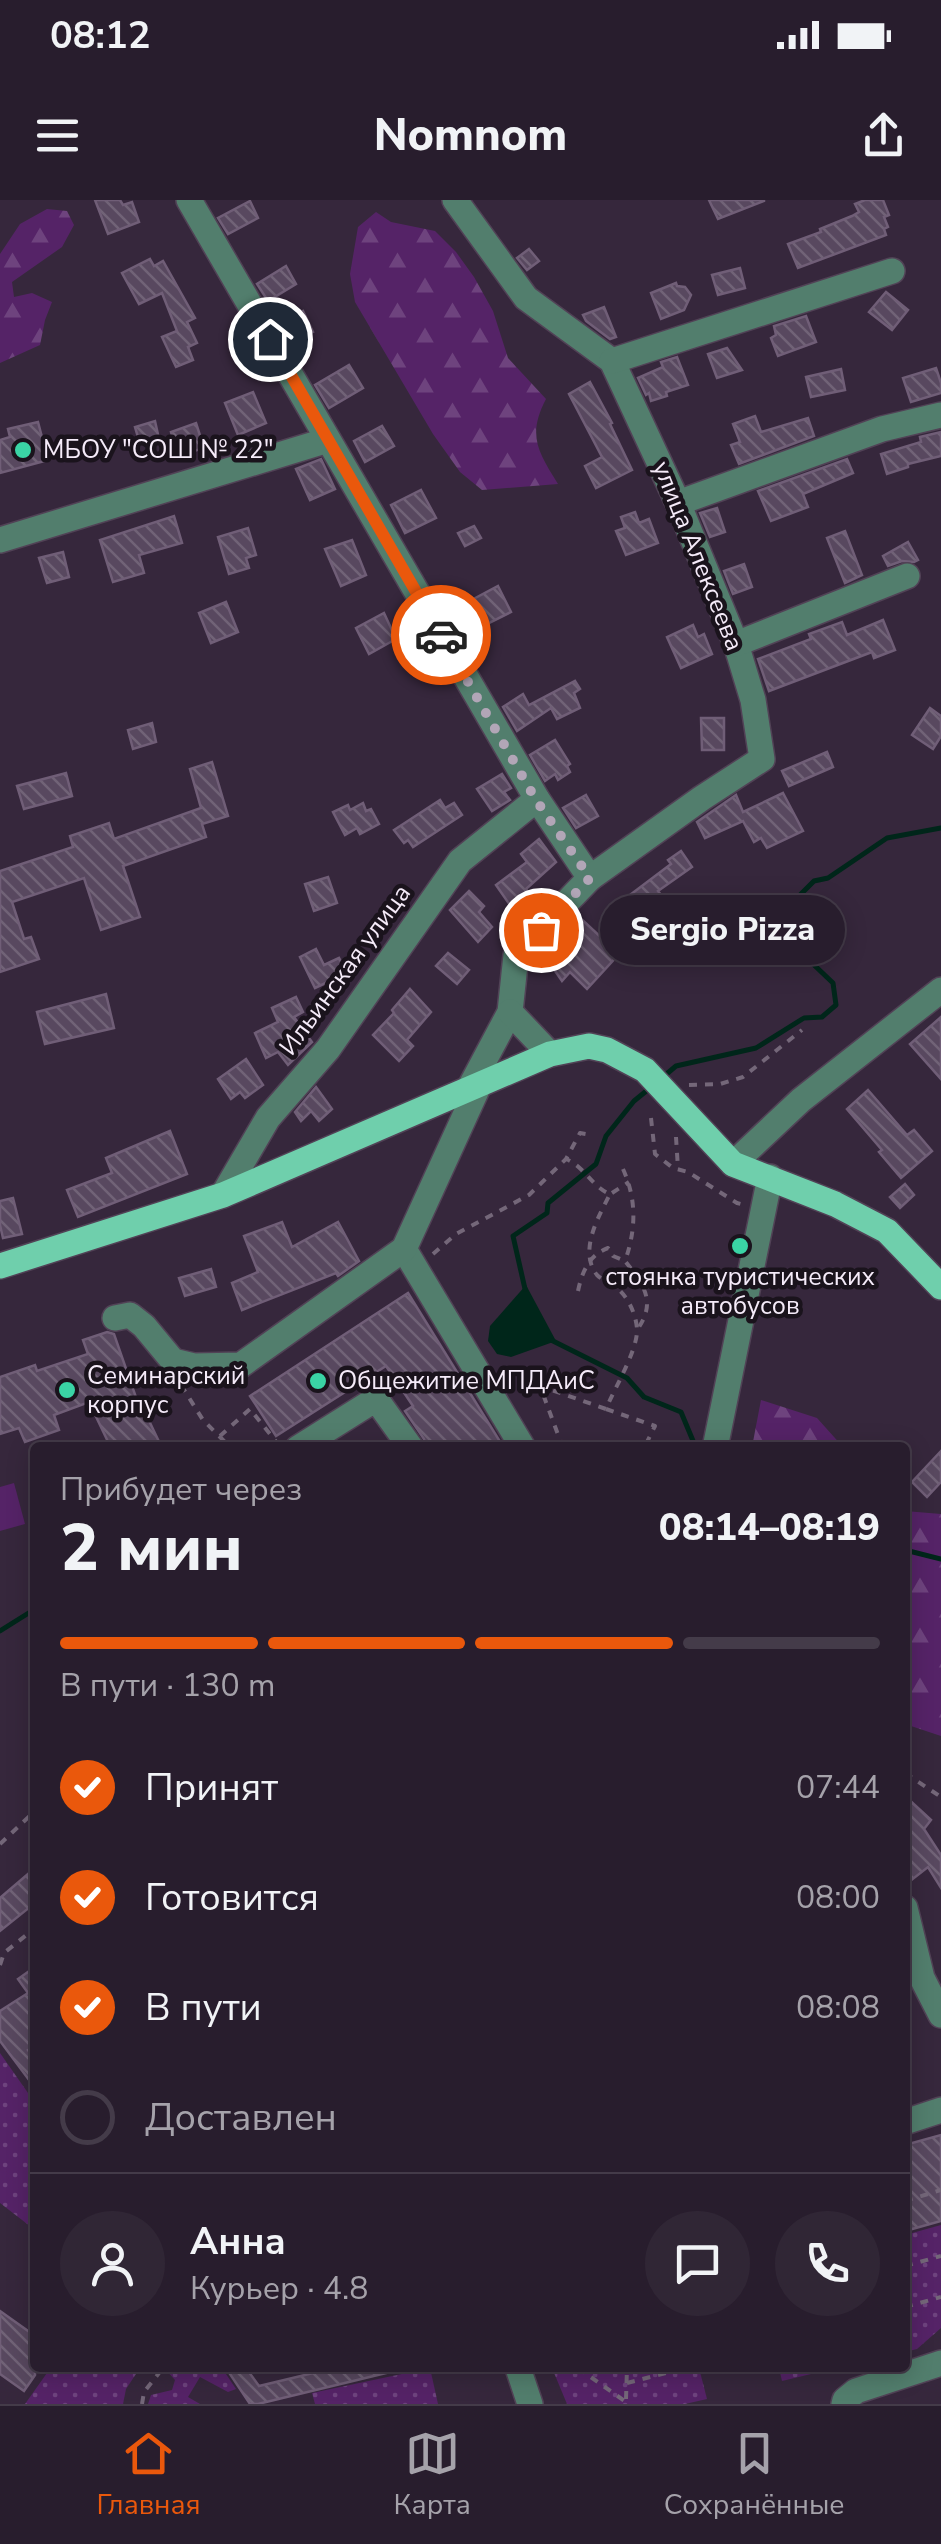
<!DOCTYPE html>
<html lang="ru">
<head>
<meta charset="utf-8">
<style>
	body { margin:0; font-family:"Nunito Sans",sans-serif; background:#302635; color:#f1f3f6; height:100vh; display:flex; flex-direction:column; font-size:38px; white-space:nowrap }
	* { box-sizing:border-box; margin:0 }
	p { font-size:32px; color:#a5a2aa }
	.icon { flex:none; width:55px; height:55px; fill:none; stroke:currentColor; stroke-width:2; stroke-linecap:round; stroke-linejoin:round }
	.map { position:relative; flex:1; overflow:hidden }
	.panel { position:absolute; left:30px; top:1242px; width:880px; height:930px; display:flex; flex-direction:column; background:#281d2d; border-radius:10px; box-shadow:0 5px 25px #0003,0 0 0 2px #443b49 }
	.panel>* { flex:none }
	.pin { position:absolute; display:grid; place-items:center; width:85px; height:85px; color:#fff; margin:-42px; border:5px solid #fff; border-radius:50%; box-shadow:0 2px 10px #0007 }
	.courier { position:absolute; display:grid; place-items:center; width:100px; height:100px; margin:-50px; border:8px solid #ea580c; border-radius:50%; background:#fff; color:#222; box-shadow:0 2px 12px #0007 }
	.bubble { position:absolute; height:70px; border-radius:35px; background:#281d2d; box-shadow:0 5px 25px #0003,0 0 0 2px #443b49; font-size:32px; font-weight:800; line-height:70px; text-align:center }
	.head em { font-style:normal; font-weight:800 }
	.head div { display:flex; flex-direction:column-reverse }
	.head { display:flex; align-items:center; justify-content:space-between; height:170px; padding:0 30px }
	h1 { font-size:65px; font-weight:800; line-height:75px }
	.bar { display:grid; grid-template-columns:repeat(4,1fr); gap:15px 10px; align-content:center; height:120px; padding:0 30px }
	.bar i { height:12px; border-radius:8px; background:#443b49 }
	.bar .current { background:#ea580c }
	.bar p { grid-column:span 4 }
	.line { display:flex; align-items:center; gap:25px; padding:0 30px; border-top:2px solid #443b49 }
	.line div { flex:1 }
	.round { display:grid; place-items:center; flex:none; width:105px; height:105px; border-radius:52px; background:#302635 }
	ol { padding:0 30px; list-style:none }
	li { display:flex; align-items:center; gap:30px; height:110px }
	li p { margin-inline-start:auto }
	li .icon { padding:10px; border-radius:50%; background:#ea580c; color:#fff; stroke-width:4 }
	li:last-child { color:#a5a2aa }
	li i { width:55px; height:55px; border:5px solid #443b49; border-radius:50% }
	.status { display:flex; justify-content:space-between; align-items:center; height:70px; padding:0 50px; background:#281d2d; direction:ltr }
	.status svg { height:28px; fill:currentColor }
	header { display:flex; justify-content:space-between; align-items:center; height:130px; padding:0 30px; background:#281d2d; font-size:45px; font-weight:800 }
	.tab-bar { display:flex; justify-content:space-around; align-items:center; height:140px; border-top:2px solid #443b49; background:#281d2d; font-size:28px; color:#a5a2aa }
	.tab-bar a { display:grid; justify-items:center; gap:5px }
	.tab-bar .current { color:#ea580c }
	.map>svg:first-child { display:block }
	.grass { fill:url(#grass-dots) }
	.forest { fill:url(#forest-firs) }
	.pitch { fill:#552367 }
	.water { fill:#00261a }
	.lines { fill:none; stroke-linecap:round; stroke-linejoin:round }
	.stream { stroke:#00261a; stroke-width:5 }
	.building { fill:url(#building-back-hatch); stroke:#705e77; stroke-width:2.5 }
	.minor-casing { stroke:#514256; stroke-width:28 }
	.major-casing { stroke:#514256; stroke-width:28 }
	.path { stroke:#746779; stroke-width:4; stroke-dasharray:8 8; stroke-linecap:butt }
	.minor { stroke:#527e6d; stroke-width:25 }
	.major { stroke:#6fcfac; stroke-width:25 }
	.done { stroke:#b2a6b7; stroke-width:10; stroke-dasharray:0 18 }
	.route { stroke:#ea580c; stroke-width:12 }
	.poi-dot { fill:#3ad4a5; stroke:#1a131c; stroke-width:4 }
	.labels { text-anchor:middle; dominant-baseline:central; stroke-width:9; stroke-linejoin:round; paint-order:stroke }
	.poi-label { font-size:25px; fill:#f5ebf9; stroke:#1a131c; text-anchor:start }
	.street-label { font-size:25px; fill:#f5ebf9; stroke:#1a131c }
</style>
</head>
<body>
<div class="status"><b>08:12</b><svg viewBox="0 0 49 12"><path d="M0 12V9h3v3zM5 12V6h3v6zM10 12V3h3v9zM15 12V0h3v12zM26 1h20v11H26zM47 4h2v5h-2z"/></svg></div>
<header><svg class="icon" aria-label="menu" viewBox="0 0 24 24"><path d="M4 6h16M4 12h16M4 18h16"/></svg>Nomnom<svg class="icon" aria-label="share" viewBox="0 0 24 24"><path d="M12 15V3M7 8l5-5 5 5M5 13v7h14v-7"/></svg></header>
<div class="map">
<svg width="941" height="2204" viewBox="0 0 941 2204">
	<defs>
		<pattern id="grass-dots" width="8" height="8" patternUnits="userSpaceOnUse" patternTransform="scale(2.5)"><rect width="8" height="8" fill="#552367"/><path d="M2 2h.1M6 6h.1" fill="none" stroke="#6e437e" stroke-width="1.8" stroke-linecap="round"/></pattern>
		<pattern id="forest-firs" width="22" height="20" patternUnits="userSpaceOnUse" patternTransform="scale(2.5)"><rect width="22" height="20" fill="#552367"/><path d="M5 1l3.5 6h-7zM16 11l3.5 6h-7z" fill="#6e437e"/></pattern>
		<pattern id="building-back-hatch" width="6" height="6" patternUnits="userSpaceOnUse" patternTransform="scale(2.5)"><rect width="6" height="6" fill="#58485f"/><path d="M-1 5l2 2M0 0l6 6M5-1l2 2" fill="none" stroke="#716377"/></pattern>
	</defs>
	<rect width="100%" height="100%" fill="#36273c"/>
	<g class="grass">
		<path d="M0,1853L35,1903V2030L0,2003Z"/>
		<path d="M941,2025V2128L917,2149L905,2152V2035Z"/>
		<path d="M62,2168H140L126,2189L123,2204H25L47,2173Z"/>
		<path d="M164,2168H222L236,2189L228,2192L200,2177L188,2197L200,2204H148L151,2195L172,2190L175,2180Z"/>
		<path d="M430,2168L438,2204H315L312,2193Z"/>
		<path d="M552,2168H699L707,2199L685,2204H567Z"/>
		<path d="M779,2168H836L782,2181Z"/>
	</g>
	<g class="forest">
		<path d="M47,9L67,11L74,25L62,47L12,82L14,97L32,93L52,102L45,120L40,145L0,163V54L20,24Z"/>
		<path d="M376,12L391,22L435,31L456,52L474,77L493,111L508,158L546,199C527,235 538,252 558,284L482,290L460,272L433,234L355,102L350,74L358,27Z"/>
		<path d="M761,1200L817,1218L843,1247H752Z"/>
		<path d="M905,1311L941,1314V1536L905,1524Z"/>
	</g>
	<path class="pitch" d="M14,1283L25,1324L0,1331V1287Z"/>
	<path class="water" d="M526,1085L556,1141L511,1157L497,1154L488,1141L490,1126Z"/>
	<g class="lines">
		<g class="stream">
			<path d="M663,877L676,866L756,848L804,818L822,817L836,805L833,783L791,743L800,695L814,681L828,678L887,638L941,628"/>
			<path d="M525,1089L513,1036L547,1013L548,1003L596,964L606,936L634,901L650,888"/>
			<path d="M553,1141L627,1178L644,1197L681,1212L696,1248"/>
			<path d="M905,1350L941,1359"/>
			<path d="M0,1431L35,1409"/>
		</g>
	</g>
	<g class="building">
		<path d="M95,0H120L123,5L132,2L139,22L108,34Z"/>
		<path d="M709,0H764V1L718,19Z"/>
		<path d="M865,0H883L889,15L884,17L888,27L884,29L886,35L798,68L788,44L821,32L820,29L852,16L859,12L855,4Z"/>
		<path d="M250,1L258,18L228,34L218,18Z"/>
		<path d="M529,49L539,61L527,70L517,58Z"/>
		<path d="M150,59L154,66L163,61L195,118L187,122L197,143L188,147L193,160L176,167L162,137L177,131L162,93L139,104L122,73Z"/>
		<path d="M286,66L296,84L268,101L257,84Z"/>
		<path d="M740,68L745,88L718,95L712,75Z"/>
		<path d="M676,83L677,86L685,87L691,95L684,110L661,119L651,93Z"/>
		<path d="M886,92L908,110L892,130L869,112Z"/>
		<path d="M604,107L616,137L610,139L586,121L583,115Z"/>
		<path d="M303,111L313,132L291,142L279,123Z"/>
		<path d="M806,116L816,142L778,156L771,138L776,135L774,126Z"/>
		<path d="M727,148L742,170L717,178L708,154Z"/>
		<path d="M677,157L688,185L666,192L667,196L651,201L649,193L646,195L638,178L663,167L661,162Z"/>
		<path d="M349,165L363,188L329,208L315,185Z"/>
		<path d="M936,168L941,183V193L911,202L903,178Z"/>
		<path d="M841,169L845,190L811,197L806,177Z"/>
		<path d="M590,182L612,223L610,224L632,270L596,288L585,266L602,257L569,194Z"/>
		<path d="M253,192L266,223L238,235L225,203Z"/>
		<path d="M755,216L761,232L808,218L814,236L739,264L731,245L740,242L733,224Z"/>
		<path d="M155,221L159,239L140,244L135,227Z"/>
		<path d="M38,222L48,260L0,273V240L10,237L8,229Z"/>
		<path d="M196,223L204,248L178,256L171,232Z"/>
		<path d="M382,226L394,246L365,262L354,241Z"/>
		<path d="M941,232V256L908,264V267L887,274L881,254L921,242L920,237Z"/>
		<path d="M321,259L335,289L310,300L296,269Z"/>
		<path d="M847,259L853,273L803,294L808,307L771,321L758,291Z"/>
		<path d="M421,290L436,318L405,333L391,305Z"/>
		<path d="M717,308L725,332L710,337L700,313Z"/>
		<path d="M635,312L639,323L649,319L658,343L626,355L616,331L625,328L621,317Z"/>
		<path d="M174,316L182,343L139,355L144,373L113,382L100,340Z"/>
		<path d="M474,326L481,338L465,346L458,333Z"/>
		<path d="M248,328L256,355L246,358L249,368L229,374L218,337Z"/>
		<path d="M845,331L862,375L845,383L827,338Z"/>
		<path d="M352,340L366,375L341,386L325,349Z"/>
		<path d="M908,342L918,360L914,362L902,361L888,366L883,356Z"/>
		<path d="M63,352L69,377L47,383L39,358Z"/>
		<path d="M744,364L752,387L733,394L724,371Z"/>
		<path d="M498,386L511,412L463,436L451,411Z"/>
		<path d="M226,402L238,432L211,443L199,413Z"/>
		<path d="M384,413L396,439L369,454L356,428Z"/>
		<path d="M883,420L895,450L874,458L872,452L769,491L758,459L811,439L809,434L842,422L847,435Z"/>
		<path d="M693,425L698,437L704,434L712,454L681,468L667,437Z"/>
		<path d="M575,481L580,489L574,493L580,508L557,519L551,508L517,531L503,507L523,494L529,505Z"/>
		<path d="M930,508L941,516V536L933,549L912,535Z"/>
		<path d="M701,518H724V550H702Z"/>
		<path d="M152,523L156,542L133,549L128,530Z"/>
		<path d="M555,540L570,564L567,566L570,572L558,580L555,574L545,581L530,555Z"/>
		<path d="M827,552L833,567L789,586L782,571Z"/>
		<path d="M212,562L228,616L202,624L206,637L123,666L140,717L101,730L84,678L12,702L24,739L31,737L39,759L0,772V671L73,647L70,636L109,623L114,639L201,608L190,569Z"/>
		<path d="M66,573L72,596L24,609L17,586Z"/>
		<path d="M502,574L511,588L504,592L510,600L492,611L477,589Z"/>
		<path d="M783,593L803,631L767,648L761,638L754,642L743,621L705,638L697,622L736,595L743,612Z"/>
		<path d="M586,595L598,616L576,628L563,608Z"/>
		<path d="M440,600L445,608L454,603L462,615L413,647L408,640L404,643L394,630Z"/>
		<path d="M363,603L366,611L371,609L379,624L360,634L357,628L345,635L333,612L348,605L350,610Z"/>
		<path d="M539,639L556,662L526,689L530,695L512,708L496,685L527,662L521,654Z"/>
		<path d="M681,651L692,667L658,691L671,708L648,725L626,698L671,664L668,660Z"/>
		<path d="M328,677L337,703L314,711L305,684Z"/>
		<path d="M469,691L484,706L479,712L492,727L478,742L450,710Z"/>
		<path d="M722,707L732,721L723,728L743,751L728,764L697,727Z"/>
		<path d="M577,715L619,754L587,789L570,772L562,781L542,752Z"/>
		<path d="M316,749L324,765L339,758L347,773L315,788L300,757Z"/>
		<path d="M448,753L469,770L457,784L436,766Z"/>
		<path d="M410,789L431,812L407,840L413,846L399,861L373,835L394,813L392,810Z"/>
		<path d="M106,794L114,828L45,844L37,812Z"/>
		<path d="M296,797L303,812L294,817L312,842L288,865L278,852L266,858L255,833L278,822L272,808Z"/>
		<path d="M941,817V879L910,844Z"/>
		<path d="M246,859L263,885L245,898L240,892L231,899L218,879Z"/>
		<path d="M316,887L332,909L319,921L311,911L301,921L295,912Z"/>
		<path d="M868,890L907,935L914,930L932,951L901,978L879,952L882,950L847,909Z"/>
		<path d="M170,931L187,974L78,1017L67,990L112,973L106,958Z"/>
		<path d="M905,984L914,995L900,1008L890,997Z"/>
		<path d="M13,998L22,1034L3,1038L0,1025V1001Z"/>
		<path d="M282,1022L292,1047L338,1022L359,1061L338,1076L336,1073L242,1110L232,1083L258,1072L244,1036Z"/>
		<path d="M211,1069L216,1087L185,1096L179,1078Z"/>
		<path d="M408,1093L504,1248H427L424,1239L405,1211L413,1206L386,1166L276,1236L250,1196Z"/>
		<path d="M107,1132L114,1134L140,1209L143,1208L162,1248H111L89,1202L54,1215L59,1230L25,1242L19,1228L0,1234V1177L35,1165L37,1171L88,1154L83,1140Z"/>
		<path d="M941,1251V1282L927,1297L912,1282Z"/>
		<path d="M905,1596L931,1620L924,1629L941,1655V1688L928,1667L905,1685Z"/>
		<path d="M35,1668V1703L0,1731V1698Z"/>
		<path d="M35,1767V1845L28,1850L35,1860V1888L0,1841V1811L28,1793L18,1779Z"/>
		<path d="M941,1935V2021L905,2031V1945Z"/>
		<path d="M0,2111L35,2136V2175L24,2191L0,2174Z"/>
		<path d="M226,2168H246L259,2186L334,2168H385L386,2173L258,2204H250Z"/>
	</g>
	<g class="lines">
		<g class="minor-casing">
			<g id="minor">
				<path d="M189,0L537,599L590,678"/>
				<path d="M455,0L526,98L612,161L678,303L736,444L753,500L762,559L702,598L590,678L516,755L510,812L469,889"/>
				<path d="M612,161L892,71"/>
				<path d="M678,303L882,229L941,215"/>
				<path d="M0,340L328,240"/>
				<path d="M736,444L907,376"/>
				<path d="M510,812L550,854"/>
				<path d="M733,964L801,900L941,790"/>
				<path d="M223,995L268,918L328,849L460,661L537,599"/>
				<path d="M404,1049L523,1248"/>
				<path d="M115,1118L130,1115L144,1126L173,1161L194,1166L241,1165L404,1049L479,885"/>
				<path d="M298,1248L376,1199L411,1248"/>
				<path d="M715,1248L770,977"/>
				<path d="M905,1708L922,1778L941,1815"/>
				<path d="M905,1922L941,1910"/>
				<path d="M518,2168L530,2204"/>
				<path d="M844,2204L845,2200L856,2191L941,2163"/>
			</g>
		</g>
		<g class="major-casing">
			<path id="major" d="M0,1066L223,995L550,854L589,846L607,850L645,870L733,964L835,1004L887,1031L941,1087"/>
		</g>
		<g class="path">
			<path d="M689,885L720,884L743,877L802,830"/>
			<path d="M651,918L655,954L673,968L688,972L737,1003L745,1005"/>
			<path d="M676,937L678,969"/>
			<path d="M623,969C637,1000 636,1030 625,1061C644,1085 657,1102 637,1130"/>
			<path d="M612,993L629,982"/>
			<path d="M433,1054L456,1034L529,995L566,959L580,933L592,935"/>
			<path d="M578,1091C582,1072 589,1055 608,1048L613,1056L625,1061"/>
			<path d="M181,1185L203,1220L231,1248"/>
			<path d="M606,1209L655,1226L644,1248"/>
			<path d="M220,1236L250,1209L278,1244"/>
			<path d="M563,1248L540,1186L606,1209C614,1189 638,1150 637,1129C636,1114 628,1097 617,1088C611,1083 602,1080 597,1075C578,1051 599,1016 610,994C592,987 585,967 566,959"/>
			<path d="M905,1573L941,1597"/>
			<path d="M0,1644L35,1611"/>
			<path d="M0,1765L4,1753L35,1728"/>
			<path d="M905,2001L941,1990"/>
			<path d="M905,2066L941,2056"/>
			<path d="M905,2107L941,2097"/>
			<path d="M578,2168L626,2202"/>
			<path d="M627,2183L685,2168"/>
			<path d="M626,2199L627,2168"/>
			<path d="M142,2204L144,2192L159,2173"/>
		</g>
		<use href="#minor" class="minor"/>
		<use href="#major" class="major"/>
	</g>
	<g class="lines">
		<path class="done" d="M441,435L536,600L590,678L541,730"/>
		<path class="route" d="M270,139L441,435"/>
	</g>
	<g class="poi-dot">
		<circle cx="23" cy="250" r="10"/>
		<circle cx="740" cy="1046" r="10"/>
		<circle cx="318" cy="1181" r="10"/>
		<circle cx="67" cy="1190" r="10"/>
	</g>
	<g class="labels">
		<g class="poi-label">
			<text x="43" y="250">МБОУ "СОШ № 22"</text>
			<text x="740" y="1077" text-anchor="middle">стоянка туристических<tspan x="740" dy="29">автобусов</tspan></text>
			<text x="87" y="1176">Семинарский<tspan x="87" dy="29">корпус</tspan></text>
			<text x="338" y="1181">Общежитие МПДАиС</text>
		</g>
		<g class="street-label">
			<text transform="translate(698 356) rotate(68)">улица Алексеева</text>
			<text transform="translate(345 770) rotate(-54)">Ильинская улица</text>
		</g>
	</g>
</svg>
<div class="pin" style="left:541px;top:730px;background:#ea580c"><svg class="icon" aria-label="bag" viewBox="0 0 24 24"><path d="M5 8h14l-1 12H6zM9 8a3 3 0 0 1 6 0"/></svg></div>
<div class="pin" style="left:270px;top:139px;background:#1f2937"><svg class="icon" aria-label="home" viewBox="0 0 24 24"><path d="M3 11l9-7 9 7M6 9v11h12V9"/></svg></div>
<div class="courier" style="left:441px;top:435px"><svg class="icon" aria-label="car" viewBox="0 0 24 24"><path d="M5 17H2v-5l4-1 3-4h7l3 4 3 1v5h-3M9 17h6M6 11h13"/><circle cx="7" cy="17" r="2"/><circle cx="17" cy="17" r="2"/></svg></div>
<div class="bubble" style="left:600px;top:695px;width:245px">Sergio Pizza</div>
<section class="panel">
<div class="head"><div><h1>2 мин</h1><p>Прибудет через</p></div><em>08:14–08:19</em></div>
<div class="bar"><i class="current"></i><i class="current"></i><i class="current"></i><i></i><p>В пути · 130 m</p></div>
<ol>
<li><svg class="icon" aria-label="check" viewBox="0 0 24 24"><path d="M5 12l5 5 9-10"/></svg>Принят<p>07:44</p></li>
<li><svg class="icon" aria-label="check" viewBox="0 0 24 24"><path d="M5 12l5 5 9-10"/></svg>Готовится<p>08:00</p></li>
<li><svg class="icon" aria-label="check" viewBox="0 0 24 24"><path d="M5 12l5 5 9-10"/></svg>В пути<p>08:08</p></li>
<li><i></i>Доставлен</li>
</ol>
<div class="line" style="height:180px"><a class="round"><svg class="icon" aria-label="person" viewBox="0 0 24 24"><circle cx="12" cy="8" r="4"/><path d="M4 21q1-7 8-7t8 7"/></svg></a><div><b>Анна</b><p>Курьер · 4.8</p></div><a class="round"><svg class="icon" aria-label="chat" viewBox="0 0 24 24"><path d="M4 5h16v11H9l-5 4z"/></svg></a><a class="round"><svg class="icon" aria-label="phone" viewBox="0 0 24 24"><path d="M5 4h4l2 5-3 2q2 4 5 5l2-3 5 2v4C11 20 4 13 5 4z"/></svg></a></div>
</section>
</div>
<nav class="tab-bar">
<a class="current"><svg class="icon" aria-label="home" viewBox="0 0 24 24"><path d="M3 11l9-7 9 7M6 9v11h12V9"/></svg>Главная</a>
<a><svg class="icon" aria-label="map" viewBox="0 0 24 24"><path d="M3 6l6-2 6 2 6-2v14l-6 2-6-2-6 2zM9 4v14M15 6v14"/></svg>Карта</a>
<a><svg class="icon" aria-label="saved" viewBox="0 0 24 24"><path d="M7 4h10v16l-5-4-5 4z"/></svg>Сохранённые</a>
</nav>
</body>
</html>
